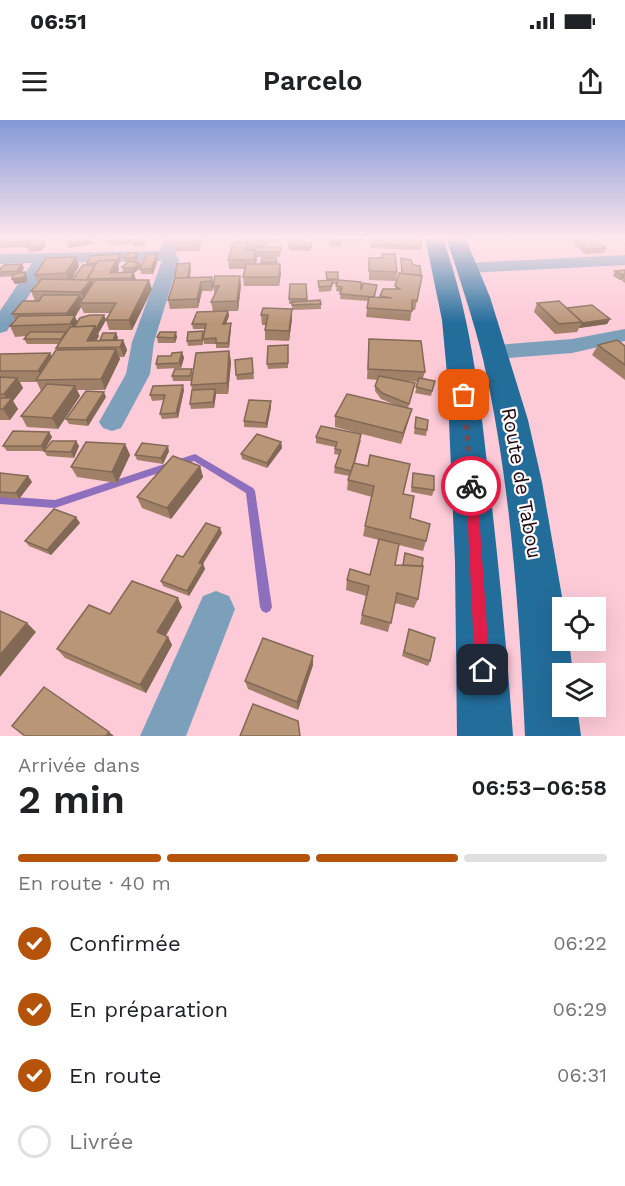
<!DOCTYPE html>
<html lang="fr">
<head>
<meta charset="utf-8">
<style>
	body { margin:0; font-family:"Work Sans",sans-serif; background:#f2f2f2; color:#202124; height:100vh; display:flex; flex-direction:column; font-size:22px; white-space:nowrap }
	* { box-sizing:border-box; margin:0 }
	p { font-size:20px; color:#757577 }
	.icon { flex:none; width:33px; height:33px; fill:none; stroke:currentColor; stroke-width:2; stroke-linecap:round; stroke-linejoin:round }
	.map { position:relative; height:616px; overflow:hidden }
	.details { display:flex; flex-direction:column; background:#fff; flex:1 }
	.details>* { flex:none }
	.tools { position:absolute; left:552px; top:477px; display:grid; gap:12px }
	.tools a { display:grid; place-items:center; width:54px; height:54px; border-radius:0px; background:#fff; box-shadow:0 6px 24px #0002; font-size:30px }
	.pin { position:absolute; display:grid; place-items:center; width:51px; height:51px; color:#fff; margin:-26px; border-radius:12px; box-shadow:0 3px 9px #0006 }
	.courier { position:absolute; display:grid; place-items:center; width:60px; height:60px; margin:-30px; border:4px solid #e11d48; border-radius:50%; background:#fff; color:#222; box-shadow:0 2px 8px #0007 }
	.head em { font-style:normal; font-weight:600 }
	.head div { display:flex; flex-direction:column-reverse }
	.head { display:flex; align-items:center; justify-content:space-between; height:102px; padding:0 18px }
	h1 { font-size:39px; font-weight:600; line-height:45px }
	.bar { display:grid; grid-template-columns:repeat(4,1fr); gap:9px 6px; align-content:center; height:72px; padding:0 18px }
	.bar i { height:8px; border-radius:4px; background:#e0e0e0 }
	.bar .current { background:#b45309 }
	.bar p { grid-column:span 4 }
	ol { padding:0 18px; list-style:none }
	li { display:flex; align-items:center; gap:18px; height:66px }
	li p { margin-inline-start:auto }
	li .icon { padding:6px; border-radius:50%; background:#b45309; color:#fff; stroke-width:4 }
	li:last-child { color:#757577 }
	li i { width:33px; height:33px; border:3px solid #e0e0e0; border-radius:50% }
	.status { display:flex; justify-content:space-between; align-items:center; height:42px; padding:0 30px; background:#fff; direction:ltr }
	.status svg { height:16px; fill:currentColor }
	header { display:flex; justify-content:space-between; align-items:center; height:78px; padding:0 18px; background:#fff; font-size:27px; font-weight:600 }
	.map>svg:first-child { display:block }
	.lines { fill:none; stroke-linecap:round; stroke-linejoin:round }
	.stream { fill:#8d6fbd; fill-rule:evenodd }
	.minor { fill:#7da0ba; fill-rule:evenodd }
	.major { fill:#236d9b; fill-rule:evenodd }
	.wall { fill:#a08168 }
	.shaded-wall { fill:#826955 }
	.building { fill:#ba9679; stroke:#826955; stroke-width:1.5 }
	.route { fill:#e11d48 }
	.done { stroke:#6b4e57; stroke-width:6; stroke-dasharray:0 10.8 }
	.labels { text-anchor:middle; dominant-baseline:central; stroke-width:4.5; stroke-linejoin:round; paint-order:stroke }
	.street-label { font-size:20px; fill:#1d0c11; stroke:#fff9fb }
</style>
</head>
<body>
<div class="status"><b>06:51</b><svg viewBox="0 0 49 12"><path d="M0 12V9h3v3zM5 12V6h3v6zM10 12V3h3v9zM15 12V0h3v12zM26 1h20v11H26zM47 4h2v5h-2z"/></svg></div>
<header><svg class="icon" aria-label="menu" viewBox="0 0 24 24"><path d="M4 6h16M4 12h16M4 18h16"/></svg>Parcelo<svg class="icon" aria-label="share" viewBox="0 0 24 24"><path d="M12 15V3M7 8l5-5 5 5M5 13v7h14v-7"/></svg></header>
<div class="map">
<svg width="625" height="616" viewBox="0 0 625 616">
	<rect width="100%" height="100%" fill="#fdcad8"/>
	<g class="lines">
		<path class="stream" d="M195,334L253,368L255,371L272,487L270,491L266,493L262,491L260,487L246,373L194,341L55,388L0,384V376L55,380Z"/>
		<g class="minor">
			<path d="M165,117H181L176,135L179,140L154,222L150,254L121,308L112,311L103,308L99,302L126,254L132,222L162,141L49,143L7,211L0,213V191L32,143L0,144V134L160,131Z"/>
			<path d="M625,135V145L467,153L458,148L467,143Z"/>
			<path d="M625,209V221L572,233L497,239L489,237L486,232L489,227L497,225L572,219Z"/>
			<path d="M216,471L229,476L235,489L186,616H140L203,476Z"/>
		</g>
		<g class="major">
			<path d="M425,117L443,119C471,197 480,278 489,361C499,446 507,531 513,616H457L455,442L447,254L442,200Z"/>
			<path d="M446,117H465L490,177L528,300L542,362L564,488L562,520H569L573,554H562V586H577L581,616H525C519,490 511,363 483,239C473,198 459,157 446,117Z"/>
		</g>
	</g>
	<g class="wall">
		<path d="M0,117H52L38,118V121L46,125L41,131L29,132L27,127L0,128Z"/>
		<path d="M109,117H134L130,124L109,125L107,121Z"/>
		<path d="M177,117H203L199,131H177L175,123Z"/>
		<path d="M257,117L256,121H266L265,117H280L279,122H267V127H281L280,137H257L256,144H261L262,138H276L277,144L281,153L279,166H244L243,157L245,149H229L228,140Z"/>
		<path d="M334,117H365L364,121H341V127H330V119H334Z"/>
		<path d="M370,117L422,126L421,130L371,128Z"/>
		<path d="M489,117H518L517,119L491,120Z"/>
		<path d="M520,117H537V118L523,119Z"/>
		<path d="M571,117H605H592L606,128L604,133L585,134L570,120Z"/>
		<path d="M144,118L146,122L143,126H133L132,122Z"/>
		<path d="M306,120L305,123H311V131L289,130V126Z"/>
		<path d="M382,134L397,152L396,161L369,160V138H381Z"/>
		<path d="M138,137L136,142L140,143L141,147L158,139L153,154H141L140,149L141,148L134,153L136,160L152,169L132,210H109L106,200L110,193H84L81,187L75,197L77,201L104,195L106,200L98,214L99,216L96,220H100L116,213L118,218L117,220H123L127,230L124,237H119L120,239L105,270H77L80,276L58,309L27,307L21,296L41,271L37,262H20L23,268L13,281L18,289L10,300H0V234L50,233L52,237L57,230L56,228L59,224H27L24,219L26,216L15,217L10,206L15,200L12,194L39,181H35L31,171L38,164L35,155L79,146L71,160H72L87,145V144L121,138L118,146L119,149L118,152H123L122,147L128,142H126L124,138Z"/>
		<path d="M401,138L413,145L422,156L415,190H412L410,201L366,197L368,181L340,179L341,172L336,171L337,164H333L331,171L319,172L318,161H327L326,152H338V160L361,170H376L375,177L380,178L383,169H395L401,153Z"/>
		<path d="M0,148H24L21,153L25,152L27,157V162L15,164L12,159L13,156L0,157Z"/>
		<path d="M191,148L189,158L212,157L213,166L241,165L238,191H228L229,196L226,203L231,208L229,228H216V224H204L203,219V225L188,226L187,221L203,211L204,216L205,209H193L192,204L213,191L211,182L215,175L213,167L212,171H202L198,188L170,189L168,180Z"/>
		<path d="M625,150V163L622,161L623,159L620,160L613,156L615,151Z"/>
		<path d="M290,164H306L307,181L321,184V189L292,190V184H289Z"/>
		<path d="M537,183L567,188L610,199L607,204L579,208L577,212L555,214L534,192Z"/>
		<path d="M292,189V199L289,221L265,220V210L266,205H262L261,195Z"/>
		<path d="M157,217H177L175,223H158Z"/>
		<path d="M369,219L425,252L423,258L435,261L431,276L415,273L418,262L407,261L414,268L408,288L409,299L401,324L335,307V296L398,286L381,279L375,271V266L378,260L367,259Z"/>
		<path d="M288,225V248L268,249L267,244Z"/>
		<path d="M598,225L625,226V260L592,235Z"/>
		<path d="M229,231L231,242L228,274H216L214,288L191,289L190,284L192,270L191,265V261H173L172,256L193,252Z"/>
		<path d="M182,232L184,238L181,248L157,249L156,244Z"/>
		<path d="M252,238L254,259L237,260L236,255Z"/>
		<path d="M184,270L178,298L162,299L160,294L164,280L152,281L150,275Z"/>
		<path d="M106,277L88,306L69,304L66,299Z"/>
		<path d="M271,281V287L267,308L244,307V301Z"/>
		<path d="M416,297L427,310L426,316L414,314Z"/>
		<path d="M49,312L52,317L44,330L76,321L79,326L74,338L47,336L44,331H7L3,326Z"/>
		<path d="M316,317L361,320L355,343L403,374L410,398L426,421L423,431L399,425L395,445H403L405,433L418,479L414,488L395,483L388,512L360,504L366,476L346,470L347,460L370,455L379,420L363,416L365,406L372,377L347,370L348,360L349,356L334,353L335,347L339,335L334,334L335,327L316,323Z"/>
		<path d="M281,322L282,328L267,348L242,339L241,334Z"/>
		<path d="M125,324L130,335L117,363L77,357L71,347Z"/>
		<path d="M169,331L163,344L137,340L135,335Z"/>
		<path d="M200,346L203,357L171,399L142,388L137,377Z"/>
		<path d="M0,353L28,356L32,362L19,379L0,377Z"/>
		<path d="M413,353L434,370L432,376L411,372Z"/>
		<path d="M80,403L51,435L29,426L25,421Z"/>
		<path d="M222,413L203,444L205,449L189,476L163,466L161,461L183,437Z"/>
		<path d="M182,487L166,516L168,517L172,525L146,573L65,538L57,529L110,494Z"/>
		<path d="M409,509L430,541L428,546L402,536Z"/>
		<path d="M313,545L298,590L248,569L245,561Z"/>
	</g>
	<g class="shaded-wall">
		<path d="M35,117H37L38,120L32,127L30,122Z"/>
		<path d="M91,117H92L93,124L69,128L68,123Z"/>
		<path d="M130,117H134L130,124L129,120Z"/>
		<path d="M199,117H203L199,131L198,122Z"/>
		<path d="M144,118L146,122L143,126L142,122Z"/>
		<path d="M45,120L46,125L41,131L39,127Z"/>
		<path d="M256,130L257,138L255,149L254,140Z"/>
		<path d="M137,133L138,137L136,142L134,138Z"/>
		<path d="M120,134L121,138L118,146L119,149L115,158L110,153Z"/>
		<path d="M157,134L158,139L153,154L151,149Z"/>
		<path d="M76,137L79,146L70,162L66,153Z"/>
		<path d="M140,143L141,147L134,153L136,161L133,167L131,158L133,153L132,149Z"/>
		<path d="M190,143L191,148L189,166L188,161Z"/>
		<path d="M22,144L24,148L19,156L17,151Z"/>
		<path d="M280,144L281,153L279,166V157Z"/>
		<path d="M25,152L27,157V162L15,164L12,159Z"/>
		<path d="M625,154L623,159L620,160L622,155Z"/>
		<path d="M240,156L241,165L238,191L237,181Z"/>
		<path d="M212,157L213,167L212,171L211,161Z"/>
		<path d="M91,160L94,170L85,181L81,172Z"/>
		<path d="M149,160L152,169L132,210L129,200Z"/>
		<path d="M201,162L202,171L198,188L197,179Z"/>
		<path d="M80,175L83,183H80L81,187L75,197L79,205L75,214L67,193Z"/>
		<path d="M292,189V199L289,221V211Z"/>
		<path d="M228,191L229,196L224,209L223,204Z"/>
		<path d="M104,195L106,200L98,214L96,209Z"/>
		<path d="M610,199L607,204L579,208L582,203Z"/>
		<path d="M231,203V208L229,228L228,223Z"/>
		<path d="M95,206L99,216L93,228L87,221Z"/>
		<path d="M176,212L177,217L175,223L174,218Z"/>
		<path d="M116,213L118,218L114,227L112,222Z"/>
		<path d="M123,220L127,230L124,237L120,227Z"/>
		<path d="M116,229L120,239L105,270L101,259Z"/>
		<path d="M229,231L231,242L228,274L227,263Z"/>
		<path d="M182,232L184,238L181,248L179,243Z"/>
		<path d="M50,233L55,244L43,260L38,251Z"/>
		<path d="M17,258L23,268L13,281L18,289L10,300L3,289L9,282L4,274Z"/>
		<path d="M183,265L184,270L178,298L176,293Z"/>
		<path d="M75,266L80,276L58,309L52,298Z"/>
		<path d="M215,269L216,274L214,288L213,282Z"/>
		<path d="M104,272L106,277L88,306L86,300Z"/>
		<path d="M271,281V287L267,308L266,303Z"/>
		<path d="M412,289L409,299L401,324L403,313Z"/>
		<path d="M49,312L52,317L44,331L41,326Z"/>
		<path d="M76,321L79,326L74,338L71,332Z"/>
		<path d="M281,322L282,328L267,348V343Z"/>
		<path d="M125,324L130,335L117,363L112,352Z"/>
		<path d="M168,326L169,331L163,344L161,338Z"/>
		<path d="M200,346L203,357L171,399L167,388Z"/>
		<path d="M28,356L32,362L19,379L16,373Z"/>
		<path d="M76,397L80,403L51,435L47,430Z"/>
		<path d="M220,408L222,413L200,448L199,443Z"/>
		<path d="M203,444L205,449L189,476L187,471Z"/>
		<path d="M178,478L182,487L162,521L157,512Z"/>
		<path d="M27,503L36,512L0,557V535Z"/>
		<path d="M168,517L172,525L146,573L140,565Z"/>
		<path d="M313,536V545L298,590L297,582Z"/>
		<path d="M109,612L114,616H106Z"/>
	</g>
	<g class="building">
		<path d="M3,117H35L30,122L0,123V120Z"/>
		<path d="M68,117H91V120L68,123Z"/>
		<path d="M109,117H130L129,120L107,121Z"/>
		<path d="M177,117H199L198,122L175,123Z"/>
		<path d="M236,117H255V121H267V124L248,125V123H235Z"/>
		<path d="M291,117H305L303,123H311V127L289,126Z"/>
		<path d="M370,117H420L422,126L371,124Z"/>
		<path d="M573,117H592L606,128L587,129Z"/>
		<path d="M134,118H144L142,122H132Z"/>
		<rect x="330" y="119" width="11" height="4"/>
		<path d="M45,120L39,127H27L33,121Z"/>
		<path d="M233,123H248L246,130H256L254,140H228Z"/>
		<path d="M255,127H281L280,132H256V130H254Z"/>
		<path d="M127,133H137L134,138H124Z"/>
		<path d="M120,134L117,142L116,140L98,141L96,143L87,144L90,136Z"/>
		<path d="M147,134H157L151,149H140Z"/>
		<path d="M382,134H395L397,152L369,151V138H382Z"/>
		<path d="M76,137L66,153L35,155L46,138Z"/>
		<path d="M262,138H276L277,142H261Z"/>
		<path d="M401,138L411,140L413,145L420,146L421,155L402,154Z"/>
		<path d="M116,140L110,153L134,152L131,158L87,159L98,141Z"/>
		<path d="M129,141L140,143L132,149L122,147Z"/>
		<path d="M190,143L188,158H175L174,162L177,144Z"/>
		<path d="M22,144L17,151L0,152V148H1L4,145Z"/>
		<path d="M246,144H280L279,157H243Z"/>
		<path d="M83,145H95L87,159V160H72Z"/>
		<path d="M625,150V154L622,155L615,151Z"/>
		<path d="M25,152L24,157L12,159L13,154Z"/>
		<path d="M326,152H338V159H327Z"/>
		<path d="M399,153L422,156L417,181L412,180V191L367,188L369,177L392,178L380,176L383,169H400L395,166Z"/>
		<path d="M215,156H240L237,181L211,182L219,166H213Z"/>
		<path d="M212,157L211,161L201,162L197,179L168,180L175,158Z"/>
		<path d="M42,159L91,160L81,172L31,171Z"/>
		<path d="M95,160H149L129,200H106L116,183H80Z"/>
		<path d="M333,160L331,166L319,167L318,161Z"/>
		<path d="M338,160L361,162V170L363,163L377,165L374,177L340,174L342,167L336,166Z"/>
		<path d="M290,164H306L307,179H289Z"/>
		<path d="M43,175H80L67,193L12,194L23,181H39Z"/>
		<path d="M320,180L321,184L292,185V182Z"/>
		<path d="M559,181L582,202L559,204L537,183Z"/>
		<path d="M592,185L610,199L582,203L580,202H582L567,188Z"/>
		<path d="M263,188L292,189L289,211L265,210L268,195H261Z"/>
		<path d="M228,191L223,204L231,203L228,223H216V218L203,219L206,204H192L197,192Z"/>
		<path d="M75,195L70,204L10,206L19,196Z"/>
		<path d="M90,195H104L96,209L95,206L74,207L80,198Z"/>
		<path d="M95,206L87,221L123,220L120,227L56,228L70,207Z"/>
		<path d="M203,211L202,220L187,221L188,212Z"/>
		<path d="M30,212H66L61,219H24Z"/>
		<path d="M160,212H176L174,218L157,217Z"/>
		<path d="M103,213H116L113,220H100Z"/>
		<path d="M369,219L421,221L425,252L368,249Z"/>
		<path d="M617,220L625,226V245L598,225Z"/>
		<path d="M288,225V243L267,244L268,226Z"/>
		<path d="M116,229L101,259L36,260L56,230Z"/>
		<path d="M229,231L227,263L191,265L196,233Z"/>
		<path d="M182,232L179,243L156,244L158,236H171L172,233Z"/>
		<path d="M50,233L38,251H0V234Z"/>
		<path d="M252,238L253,253L236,255L235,240Z"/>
		<path d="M175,249H192L190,256H172Z"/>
		<path d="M379,256L415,263L409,284L382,273L375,266Z"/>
		<path d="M0,257L17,258L4,274H0Z"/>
		<path d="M419,258L435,261L432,271L416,267Z"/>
		<path d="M47,264L75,266L52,298L21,296Z"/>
		<path d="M183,265L176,293L160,294L165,275H150L153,266Z"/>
		<path d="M215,269L213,282L190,284L192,270Z"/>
		<path d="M86,271L104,272L86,300L66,299Z"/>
		<path d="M347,274L412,289L403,313L335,296Z"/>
		<path d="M0,278H12L3,289H0Z"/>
		<path d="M249,280L271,281L266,303L244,301Z"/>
		<path d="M416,297L428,300L427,310L415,308Z"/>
		<path d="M321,306L361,314L354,343L351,351L335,347L341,330L335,329L337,322L316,317Z"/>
		<path d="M13,311L49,312L41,326H3Z"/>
		<path d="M257,314L281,322L267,343L241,334Z"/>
		<path d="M52,321H76L71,332L44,331Z"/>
		<path d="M86,322L125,324L112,352L71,347Z"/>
		<path d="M142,323L168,326L161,338L135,335Z"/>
		<path d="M370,335L410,344L403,374L414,376L410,398L430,404L426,421L365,406L374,366L348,360L354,343L368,346Z"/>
		<path d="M173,336L200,346L167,388L137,377Z"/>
		<path d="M0,353L28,356L16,373L0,372Z"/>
		<path d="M413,353L434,356V370L412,367Z"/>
		<path d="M54,389L76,397L47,430L25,421Z"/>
		<path d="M206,403L220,408L199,443L203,444L187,471L161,461L177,435L183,437Z"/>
		<path d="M379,419L399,424L395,445L423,446L418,479L397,473L391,503L362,495L369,466L347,460L350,449L370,455Z"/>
		<path d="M405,433L423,438L422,446L403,445Z"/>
		<path d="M132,461L178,478L157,512L168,517L140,565L57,529L89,485L110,494Z"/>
		<path d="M0,491L27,503L0,535Z"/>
		<path d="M409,509L435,518L430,541L404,532Z"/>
		<path d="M263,518L313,536L297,582L245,561Z"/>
		<path d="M44,567L109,612L106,616H25L12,606Z"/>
		<path d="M253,584L298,601L300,616H240Z"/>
	</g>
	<linearGradient id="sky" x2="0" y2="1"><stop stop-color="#8398d7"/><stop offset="0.58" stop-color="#fee7ed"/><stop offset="1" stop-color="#fee7ed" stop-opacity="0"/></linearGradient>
	<rect width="625" height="203" fill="url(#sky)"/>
	<path class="route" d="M471,362L477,366L490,550L488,555L483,557L478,555L475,550L466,366Z"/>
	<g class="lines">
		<path class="done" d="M464,275L471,366"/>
	</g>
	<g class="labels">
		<g class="street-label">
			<text transform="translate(522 363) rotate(80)">Route de Tabou</text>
		</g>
	</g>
</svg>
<div class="tools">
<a><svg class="icon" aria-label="locate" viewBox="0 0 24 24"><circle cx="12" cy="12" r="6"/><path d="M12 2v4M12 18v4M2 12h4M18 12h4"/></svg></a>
<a><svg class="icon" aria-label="layers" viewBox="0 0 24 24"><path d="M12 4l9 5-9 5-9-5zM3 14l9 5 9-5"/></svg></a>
</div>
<div class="pin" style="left:464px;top:275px;background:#ea580c"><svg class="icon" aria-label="bag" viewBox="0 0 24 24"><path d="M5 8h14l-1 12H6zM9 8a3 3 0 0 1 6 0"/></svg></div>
<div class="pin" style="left:483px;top:550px;background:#1f2937"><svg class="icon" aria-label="home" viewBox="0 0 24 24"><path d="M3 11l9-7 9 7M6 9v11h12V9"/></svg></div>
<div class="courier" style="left:471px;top:366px"><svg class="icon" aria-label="bike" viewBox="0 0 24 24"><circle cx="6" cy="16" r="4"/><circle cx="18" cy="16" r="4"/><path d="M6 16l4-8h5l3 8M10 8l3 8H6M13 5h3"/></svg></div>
</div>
<section class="details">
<div class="head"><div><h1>2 min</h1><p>Arrivée dans</p></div><em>06:53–06:58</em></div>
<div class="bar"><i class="current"></i><i class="current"></i><i class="current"></i><i></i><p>En route · 40 m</p></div>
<ol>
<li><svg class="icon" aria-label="check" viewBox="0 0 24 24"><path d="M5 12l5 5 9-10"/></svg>Confirmée<p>06:22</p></li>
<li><svg class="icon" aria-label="check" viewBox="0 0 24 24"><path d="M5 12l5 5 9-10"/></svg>En préparation<p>06:29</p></li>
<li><svg class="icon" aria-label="check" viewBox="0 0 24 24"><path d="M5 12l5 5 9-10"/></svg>En route<p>06:31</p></li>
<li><i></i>Livrée</li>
</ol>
</section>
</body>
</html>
